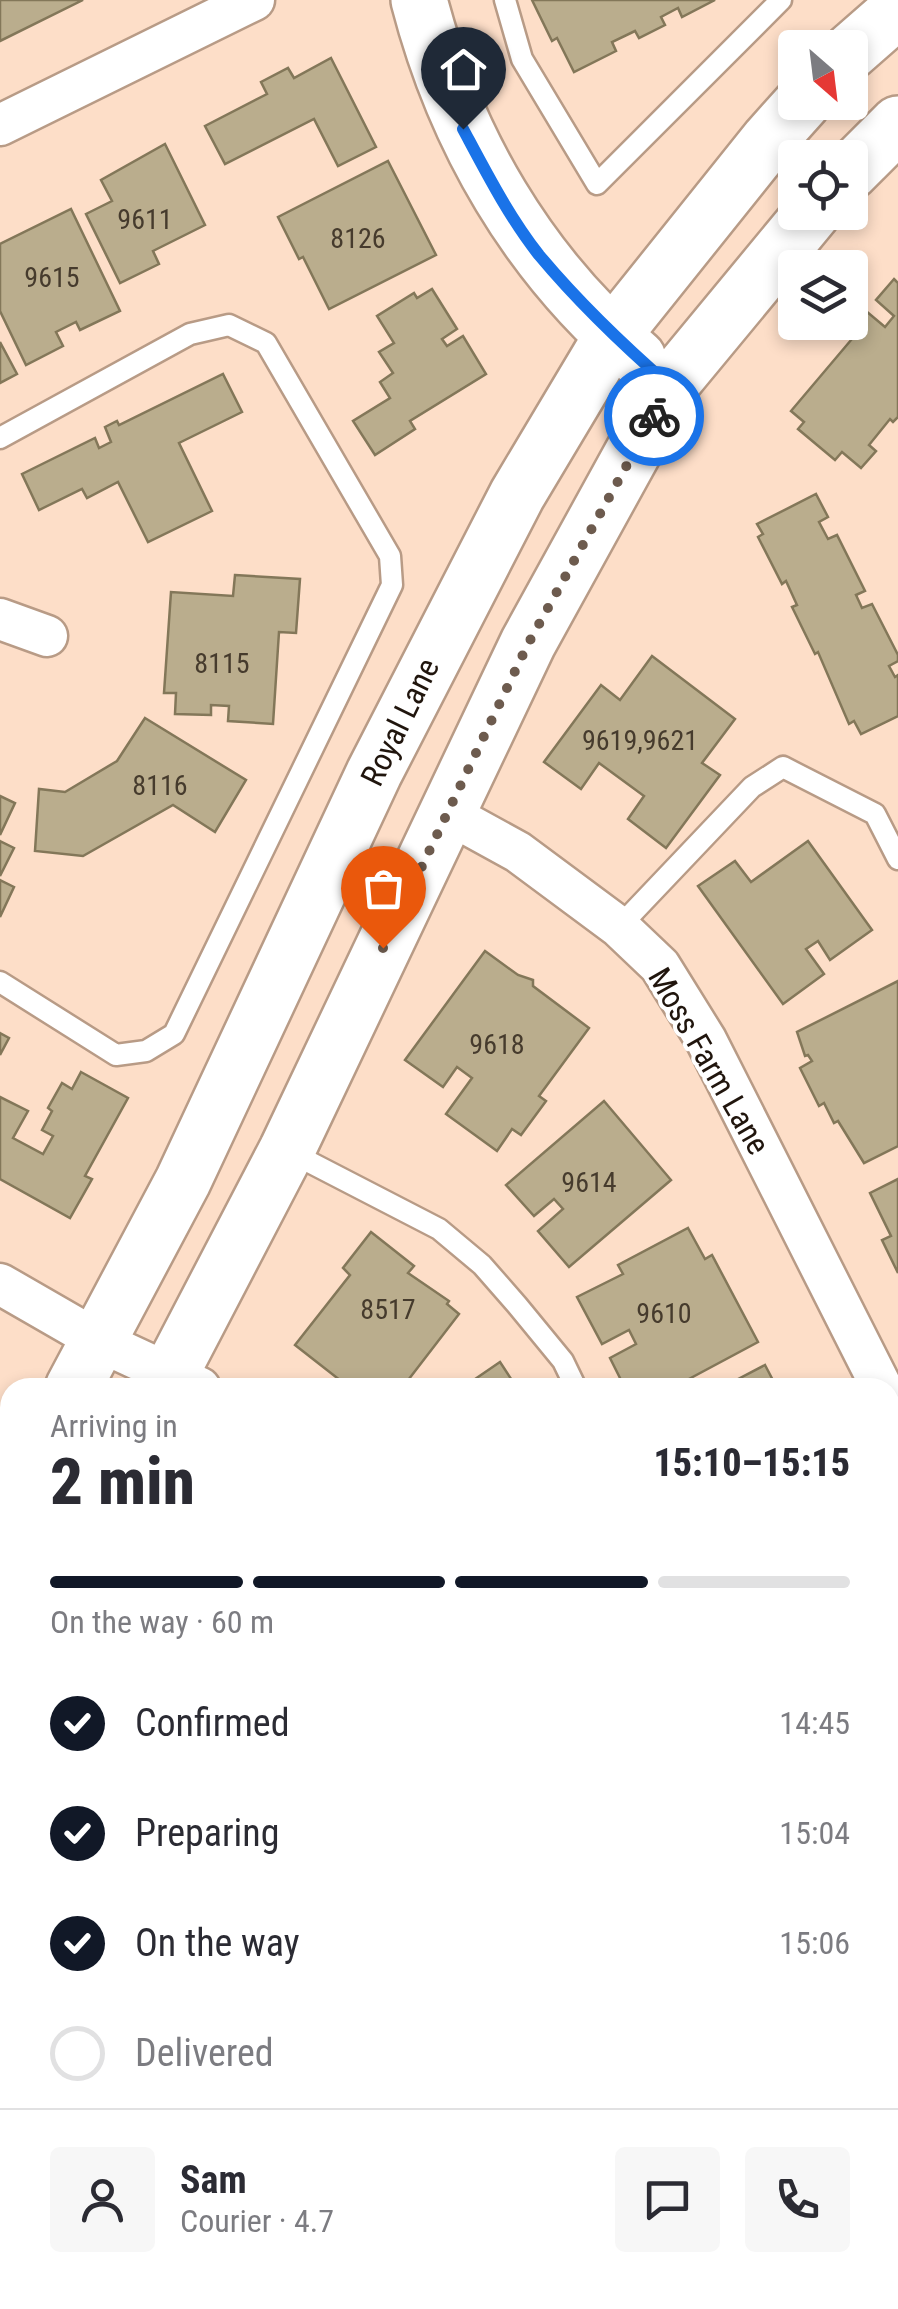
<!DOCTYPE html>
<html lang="en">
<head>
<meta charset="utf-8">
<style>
	body { margin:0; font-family:"Roboto Condensed",sans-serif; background:#f7f7f7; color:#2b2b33; height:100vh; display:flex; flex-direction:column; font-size:38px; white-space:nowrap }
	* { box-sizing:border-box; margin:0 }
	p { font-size:32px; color:#7c7c81 }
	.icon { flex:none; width:55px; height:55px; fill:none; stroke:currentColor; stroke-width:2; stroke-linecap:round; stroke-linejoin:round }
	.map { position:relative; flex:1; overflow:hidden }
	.drawer { position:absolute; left:0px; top:1378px; width:900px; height:932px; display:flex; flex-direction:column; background:#fff; border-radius:30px 30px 0 0; box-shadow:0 5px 15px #0003 }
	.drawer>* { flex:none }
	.needle { width:65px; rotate:152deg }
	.tools { position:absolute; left:778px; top:30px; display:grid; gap:20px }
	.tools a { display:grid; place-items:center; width:90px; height:90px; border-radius:10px; background:#fff; box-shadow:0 5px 15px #0003; font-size:50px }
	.pin { position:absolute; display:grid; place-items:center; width:85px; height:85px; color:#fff; margin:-102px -42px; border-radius:50% 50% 50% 0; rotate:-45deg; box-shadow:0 0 10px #0007 }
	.pin .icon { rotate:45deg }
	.courier { position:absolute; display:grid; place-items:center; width:100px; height:100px; margin:-50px; border:8px solid #1a73e8; border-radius:50%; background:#fff; color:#222; box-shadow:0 2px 12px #0007 }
	.head em { font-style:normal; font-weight:800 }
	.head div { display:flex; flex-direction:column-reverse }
	.head { display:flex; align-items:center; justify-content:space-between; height:170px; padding:0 50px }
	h1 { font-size:65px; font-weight:800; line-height:75px }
	.bar { display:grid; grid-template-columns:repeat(4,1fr); gap:15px 10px; align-content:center; height:120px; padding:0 50px }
	.bar i { height:12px; border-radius:8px; background:#e1e1e2 }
	.bar .on { background:#111827 }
	.bar p { grid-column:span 4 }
	.line { display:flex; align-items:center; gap:25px; padding:0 50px; border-top:2px solid #e1e1e2 }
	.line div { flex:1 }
	.round { display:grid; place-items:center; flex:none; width:105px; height:105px; border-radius:10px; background:#f7f7f7 }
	ol { padding:0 50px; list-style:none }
	li { display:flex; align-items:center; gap:30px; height:110px }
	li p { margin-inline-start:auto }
	li .icon { padding:10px; border-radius:50%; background:#111827; color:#fff; stroke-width:4 }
	li:last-child { color:#7c7c81 }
	li i { width:55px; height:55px; border:5px solid #e1e1e2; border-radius:50% }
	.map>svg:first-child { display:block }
	.building { fill:#baad8d; stroke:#837759; stroke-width:2.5 }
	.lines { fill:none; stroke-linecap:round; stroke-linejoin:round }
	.lane-casing { stroke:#b89b86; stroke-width:25 }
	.street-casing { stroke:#b89b86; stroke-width:45 }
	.secondary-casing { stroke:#b89b86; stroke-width:60 }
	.lane { stroke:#fff; stroke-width:20 }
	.street { stroke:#fff; stroke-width:40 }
	.secondary { stroke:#fff; stroke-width:55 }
	.done { stroke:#6d5b4e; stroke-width:10; stroke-dasharray:0 18 }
	.route { stroke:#1a73e8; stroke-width:12 }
	.labels { text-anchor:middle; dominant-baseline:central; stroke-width:8; stroke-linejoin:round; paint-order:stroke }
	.number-label { font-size:28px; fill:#463b2d }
	.street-label { font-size:32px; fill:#20150d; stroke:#fff }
</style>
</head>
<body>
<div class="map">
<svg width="898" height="2309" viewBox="0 0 898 2309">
	<rect width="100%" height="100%" fill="#fddec8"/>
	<g class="building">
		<path d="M0,0H83L0,41Z"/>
		<path d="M532,0H715L682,17L678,8L661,17L665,25L639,38L635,31L612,42L616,51L574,72L557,38L552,41Z"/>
		<path d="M331,58L376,147L338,166L314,119L225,164L205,126L267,94L261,82L288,68L294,78Z"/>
		<path d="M165,144L205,225L153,251L159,264L120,283L86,214L112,201L101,180Z"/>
		<path d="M388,161L436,255L329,309L303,257L299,259L278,217Z"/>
		<path d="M71,209L120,311L80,330L76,322L56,332L63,346L26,365L0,311V244Z"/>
		<path d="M894,279L898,283V417L893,422L890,419L869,445L876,451L861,468L842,452L835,460L798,429L804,422L791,411L857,333L851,328L866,311L885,327L894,316L876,300Z"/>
		<path d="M432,289L457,329L442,339L447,346L463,336L486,374L410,421L415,429L375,455L353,421L390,398L380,382L393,373L379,352L394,343L377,316L414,293L417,298Z"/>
		<path d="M0,342L17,374L0,383Z"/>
		<path d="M223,374L242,412L179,443L212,511L148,542L118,482L87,498L82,489L39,510L22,474L95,438L99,448L111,442L105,427L117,421L119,425Z"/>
		<path d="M816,494L828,517L819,522L828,539L837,535L865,591L856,595L862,608L872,604L898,655V661L889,666L895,677L898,675V716L861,734L854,721L849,724L818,652L815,654L792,607L797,605L786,581L782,584L758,537L763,534L757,524Z"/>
		<path d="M235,575L300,579L296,633L279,632L273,724L228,721L229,706L211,705V715L175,714L176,693H164L171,592L233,596Z"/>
		<path d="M652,656L735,719L702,763L720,775L666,848L628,819L644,796L599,763L581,789L544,762L601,685L620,700Z"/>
		<path d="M145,718L246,780L215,832L173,805L83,856L35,851L39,789L65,792L117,761Z"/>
		<path d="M0,796L15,803L0,835Z"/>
		<path d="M0,841L14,848L0,876Z"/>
		<path d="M808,841L872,930L830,960L818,941L806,949L824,974L783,1004L698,886L735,861L751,882Z"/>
		<path d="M0,880L14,887L0,917Z"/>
		<path d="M485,951L518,975L533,980V986L589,1028L539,1096L546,1101L521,1135L512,1129L497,1151L446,1114L472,1078L457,1067L443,1087L405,1060Z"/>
		<path d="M898,981V1146L864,1163L838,1121L834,1123L824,1103L819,1106L800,1068L812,1061L808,1055L805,1056L797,1032Z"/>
		<path d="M0,1033L9,1038L0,1055Z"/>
		<path d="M81,1072L128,1098L85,1176L92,1179L70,1218L0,1179V1097L28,1111L13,1138L43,1154L53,1136L42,1130L52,1111L48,1108L62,1083L72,1089Z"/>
		<path d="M604,1101L671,1180L569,1267L538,1231L563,1209L554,1199L534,1216L506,1185Z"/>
		<path d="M898,1179V1273L882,1240L891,1236L870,1193Z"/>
		<path d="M688,1228L705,1259L712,1255L758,1342L672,1388H625L610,1358L636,1344L629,1330L602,1344L577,1297L623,1274L618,1265Z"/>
		<path d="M371,1232L414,1266L408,1273L449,1301L447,1304L459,1314L402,1388H350L295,1345L350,1275L343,1268Z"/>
		<path d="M500,1362L517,1388H462Z"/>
		<path d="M765,1365L777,1388H721Z"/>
		<path d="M898,1688V1822L890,1826V1692Z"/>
		<path d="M898,1861V1896L890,1880V1865Z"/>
		<path d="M10,1879V1920L0,1908V1887Z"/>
		<path d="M0,1943L10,1953V2006L0,2016Z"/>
		<path d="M890,2143L898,2158V2218L890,2222Z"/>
		<path d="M898,2246V2309H843L838,2300H890V2250Z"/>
		<path d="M126,2300H145L138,2309Z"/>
		<path d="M308,2300H321L332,2309H300Z"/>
		<path d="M379,2300H513L500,2309H385Z"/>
	</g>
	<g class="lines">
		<g class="lane-casing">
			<g id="lane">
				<path d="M505,0L522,59L597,184L781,0"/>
				<path d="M0,438L190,334L229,325L266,343L390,556L392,585L174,1034L146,1051L116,1055L0,982"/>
				<path d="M619,927L752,787L783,767L875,814L898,859"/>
				<path d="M288,1151L439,1229L482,1265L517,1305L563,1361L576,1388"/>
				<path d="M0,1758L10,1749"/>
				<path d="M890,1993L898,2008"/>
				<path d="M235,2309L243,2300"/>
			</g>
		</g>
		<g class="street-casing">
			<g id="street">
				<path d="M0,125L254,0"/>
				<path d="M0,619L47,636"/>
				<path d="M447,813L518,852L619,927L660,966L706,1040L882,1388"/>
				<path d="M0,1284L99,1341L200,1388"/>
				<path d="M0,2158L10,2142"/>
				<path d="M759,2300L763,2309"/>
				<path d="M677,2309L695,2300"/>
			</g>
		</g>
		<g class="secondary-casing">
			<g id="secondary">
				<path d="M419,0C455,139 528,265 638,358"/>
				<path d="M850,52L898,10"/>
				<path d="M850,172L898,124"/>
				<path d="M73,1388L183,1181L374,773L517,495L612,336L769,140L803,102"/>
				<path d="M163,1388L287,1150L528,643L670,385L813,212"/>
				<path d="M0,1499L10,1485"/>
				<path d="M0,1633L10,1619"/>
			</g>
		</g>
		<use href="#lane" class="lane"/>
		<use href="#street" class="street"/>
		<use href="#secondary" class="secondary"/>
	</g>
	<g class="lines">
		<path class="done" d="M383,948L528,644L654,416"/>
		<path class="route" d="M463,129C486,172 509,217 539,255C579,303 623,345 670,386L654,416"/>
	</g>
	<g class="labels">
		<g class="number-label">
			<text x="145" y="219">9611</text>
			<text x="358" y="238">8126</text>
			<text x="52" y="277">9615</text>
			<text x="222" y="663">8115</text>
			<text x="640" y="740">9619,9621</text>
			<text x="160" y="785">8116</text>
			<text x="497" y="1044">9618</text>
			<text x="589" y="1182">9614</text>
			<text x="388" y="1309">8517</text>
			<text x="664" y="1313">9610</text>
		</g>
		<g class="street-label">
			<text transform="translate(400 722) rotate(-64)">Royal Lane</text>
			<text transform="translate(709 1061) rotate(60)">Moss Farm Lane</text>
		</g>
	</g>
</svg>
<div class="tools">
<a><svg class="needle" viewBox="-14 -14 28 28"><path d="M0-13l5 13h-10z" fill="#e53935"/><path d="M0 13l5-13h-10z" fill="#7c7c81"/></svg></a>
<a><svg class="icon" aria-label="locate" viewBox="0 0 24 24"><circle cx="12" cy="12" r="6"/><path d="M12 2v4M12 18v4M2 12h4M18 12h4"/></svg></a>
<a><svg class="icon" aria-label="layers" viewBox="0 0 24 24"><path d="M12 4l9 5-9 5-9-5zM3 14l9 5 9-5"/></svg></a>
</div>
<div class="pin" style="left:383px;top:948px;background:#ea580c"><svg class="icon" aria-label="bag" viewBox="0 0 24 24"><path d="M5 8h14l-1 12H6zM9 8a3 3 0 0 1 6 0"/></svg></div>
<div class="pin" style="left:463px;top:129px;background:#1f2937"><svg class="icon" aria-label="home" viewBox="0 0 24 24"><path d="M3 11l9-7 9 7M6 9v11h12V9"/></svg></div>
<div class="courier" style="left:654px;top:416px"><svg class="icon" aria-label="bike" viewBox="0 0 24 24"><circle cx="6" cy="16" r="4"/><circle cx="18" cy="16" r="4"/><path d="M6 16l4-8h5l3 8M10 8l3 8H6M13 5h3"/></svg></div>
<section class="drawer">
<div class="head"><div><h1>2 min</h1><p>Arriving in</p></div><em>15:10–15:15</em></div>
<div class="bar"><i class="on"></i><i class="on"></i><i class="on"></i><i></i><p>On the way · 60 m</p></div>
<ol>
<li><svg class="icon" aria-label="check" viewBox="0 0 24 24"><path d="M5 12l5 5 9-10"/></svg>Confirmed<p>14:45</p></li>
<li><svg class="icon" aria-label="check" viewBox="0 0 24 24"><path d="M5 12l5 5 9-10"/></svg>Preparing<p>15:04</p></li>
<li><svg class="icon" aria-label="check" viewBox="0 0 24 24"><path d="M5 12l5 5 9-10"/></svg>On the way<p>15:06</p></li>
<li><i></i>Delivered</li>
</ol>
<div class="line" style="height:180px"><a class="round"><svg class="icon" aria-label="person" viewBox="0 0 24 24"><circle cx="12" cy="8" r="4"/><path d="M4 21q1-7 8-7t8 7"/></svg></a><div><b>Sam</b><p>Courier · 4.7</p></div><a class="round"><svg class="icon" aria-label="chat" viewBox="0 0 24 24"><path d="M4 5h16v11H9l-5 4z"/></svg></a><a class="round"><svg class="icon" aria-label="phone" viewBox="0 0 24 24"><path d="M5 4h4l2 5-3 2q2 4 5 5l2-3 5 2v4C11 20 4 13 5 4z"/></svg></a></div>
</section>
</div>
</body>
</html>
